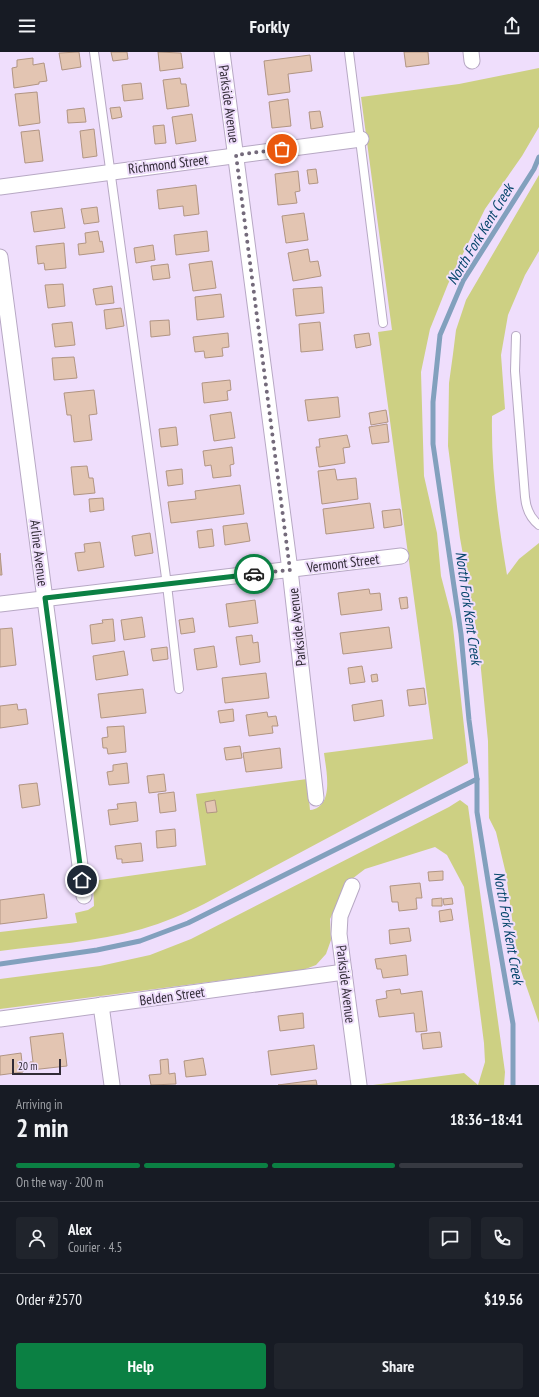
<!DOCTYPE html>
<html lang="en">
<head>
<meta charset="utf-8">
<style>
	body { margin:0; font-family:"PT Sans Narrow",sans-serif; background:#20242c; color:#f1f3f6; height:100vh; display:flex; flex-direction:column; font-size:15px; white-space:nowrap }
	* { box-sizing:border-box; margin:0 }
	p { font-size:13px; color:#9ea1a6 }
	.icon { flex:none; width:22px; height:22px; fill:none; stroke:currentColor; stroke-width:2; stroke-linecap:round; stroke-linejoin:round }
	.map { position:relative; height:1033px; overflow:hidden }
	.sheet { display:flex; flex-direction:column; background:#171b24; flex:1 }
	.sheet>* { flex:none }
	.scale { position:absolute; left:12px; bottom:10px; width:49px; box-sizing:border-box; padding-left:4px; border:2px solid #312b36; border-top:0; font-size:11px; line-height:14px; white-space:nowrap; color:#312b36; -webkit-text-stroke:3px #efdefc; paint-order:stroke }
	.pin { position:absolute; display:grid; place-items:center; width:34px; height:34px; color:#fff; margin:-17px; border:2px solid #fff; border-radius:50%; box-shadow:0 1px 4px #0007 }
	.courier { position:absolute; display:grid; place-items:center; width:40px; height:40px; margin:-20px; border:3px solid #0b8043; border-radius:50%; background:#fff; color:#222; box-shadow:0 1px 5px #0007 }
	.headline em { font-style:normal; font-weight:800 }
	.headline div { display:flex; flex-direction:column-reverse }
	.headline { display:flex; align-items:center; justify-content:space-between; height:68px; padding:0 16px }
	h1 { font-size:26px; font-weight:800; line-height:30px }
	.bar { display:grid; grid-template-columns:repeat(4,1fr); gap:6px 4px; align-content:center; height:48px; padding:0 16px }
	.bar i { height:5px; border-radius:3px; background:#363941 }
	.bar .current { background:#0b8043 }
	.bar p { grid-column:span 4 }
	.line { display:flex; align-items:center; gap:10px; padding:0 16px; border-top:1px solid #363941 }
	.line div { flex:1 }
	.round { display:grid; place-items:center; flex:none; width:42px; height:42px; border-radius:4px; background:#20242c }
	.button { display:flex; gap:8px; margin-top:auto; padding:8px 16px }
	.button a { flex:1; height:46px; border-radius:4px; background:#0b8043; color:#fff; font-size:16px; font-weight:800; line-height:46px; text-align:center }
	.button a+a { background:#20242c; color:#f1f3f6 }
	header { display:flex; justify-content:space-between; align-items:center; height:52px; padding:0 16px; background:#171b24; font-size:18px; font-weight:800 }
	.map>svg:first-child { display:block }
	.green { fill:#cdd083 }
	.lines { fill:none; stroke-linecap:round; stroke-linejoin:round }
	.stream { stroke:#82a0bd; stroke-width:5 }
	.building { fill:#e3c5b2; stroke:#b19583 }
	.service-casing { stroke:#b7a8c4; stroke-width:10 }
	.minor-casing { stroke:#b7a8c4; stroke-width:17 }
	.service { stroke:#fff; stroke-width:8 }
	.minor { stroke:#fff; stroke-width:15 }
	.done { stroke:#746a7b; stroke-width:4; stroke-dasharray:0 7.2 }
	.route { stroke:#0b8043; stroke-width:5 }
	.labels { text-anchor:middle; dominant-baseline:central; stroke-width:4; stroke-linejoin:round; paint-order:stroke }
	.street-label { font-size:14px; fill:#312b36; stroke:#efdefc }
	.water-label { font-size:15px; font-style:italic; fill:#05456b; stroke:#efdefc }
</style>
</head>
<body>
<header><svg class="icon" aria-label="menu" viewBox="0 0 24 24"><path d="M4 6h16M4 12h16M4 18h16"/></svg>Forkly<svg class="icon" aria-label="share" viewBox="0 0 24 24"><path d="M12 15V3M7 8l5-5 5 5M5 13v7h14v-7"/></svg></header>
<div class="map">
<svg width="539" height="1033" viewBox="0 0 539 1033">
	<rect width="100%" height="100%" fill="#efdefc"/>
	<g class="green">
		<path d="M539,16V75L522,104L485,157L448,232L430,277L421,320L424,424L437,481L441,524L452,566L468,711L204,852C184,862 163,871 142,877C96,890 47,893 0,899V880L77,871L75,861L88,858L94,854L93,829L206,813L196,742L307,727L310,758C335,755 326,718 324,701L433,687L378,280L392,278L361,45L459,32Z"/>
		<path d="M539,123V199L525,223L508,263L501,303L505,357L492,364C491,417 498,470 507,523L519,507L539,491V971L518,910L506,822L496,780L489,766L488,689L478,587L460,486L448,394L449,331L453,302L456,278L466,248Z"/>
		<path d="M460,748L468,754L505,1020L504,1033H373L464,1021L478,1033L485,1010L484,991L464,835L447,803L435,795L365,817L348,830L330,867L331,888L326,902L316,913L303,918L0,957V927L100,914L150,903L191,887L449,755Z"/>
	</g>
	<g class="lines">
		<g class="stream">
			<path d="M0,912L97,898L140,889L188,871L477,727"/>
			<path d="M513,1033V972L489,835L477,760V727L469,668L461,582L433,392V350L440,283L463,229L534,117L539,105"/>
		</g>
	</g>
	<g class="building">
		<path d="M79,0L81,15L62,18L59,1Z"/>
		<path d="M111,0H127L128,7L113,9Z"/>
		<path d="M158,0L181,1L183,16L160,19Z"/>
		<path d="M404,0H428L429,12L406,15Z"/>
		<path d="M310,3L312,19L288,22L290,40L268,43L264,9Z"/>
		<path d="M33,6V13L44,11L47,29L39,30V32L14,36L12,16L17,15V8Z"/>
		<path d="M180,26L181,32H186L189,54L167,57L163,28Z"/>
		<path d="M141,31L143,47L124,49L122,33Z"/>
		<path d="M37,40L40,71L19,74L15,42Z"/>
		<path d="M288,47L291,74L272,76L269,50Z"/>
		<path d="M120,55L122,65L112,67L110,56Z"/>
		<path d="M84,56L86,70L68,71L67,58Z"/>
		<path d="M320,59L323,75L311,77L309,60Z"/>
		<path d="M192,62L196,89L176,92L172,65Z"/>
		<path d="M164,73L166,91L155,92L153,74Z"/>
		<path d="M94,77L97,104L83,106L80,79Z"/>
		<path d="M39,78L43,109L25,111L21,80Z"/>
		<path d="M316,117L318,131L309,132L307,118Z"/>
		<path d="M298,119L300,139L295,140L297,151L278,153L275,122Z"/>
		<path d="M196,133L199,162L184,164L183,154L159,157L157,138Z"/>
		<path d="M97,155L99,170L84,172L81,157Z"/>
		<path d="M62,156L65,176L34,180L31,160Z"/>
		<path d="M304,161L308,188L286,191L282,164Z"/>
		<path d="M98,179L100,190L102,189L104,200L79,203L78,192L86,191L85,181Z"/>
		<path d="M207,179L209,199L176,203L174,183Z"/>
		<path d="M64,191L66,216L45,218L44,211L38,212L36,194Z"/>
		<path d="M153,193L155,208L136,211L134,196Z"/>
		<path d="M308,197L310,210L318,209L321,224L293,229L288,201Z"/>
		<path d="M212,209L216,236L193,239L189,212Z"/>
		<path d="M168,212L170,226L153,228L151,214Z"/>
		<path d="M63,232L65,254L48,256L45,233Z"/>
		<path d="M112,234L114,251L96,253L93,237Z"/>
		<path d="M322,235L324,261L296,264L293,237Z"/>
		<path d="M221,242L224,265L197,268L195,245Z"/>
		<path d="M121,256L124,274L106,277L104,258Z"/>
		<path d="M169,268L170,283L151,285L150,269Z"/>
		<path d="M72,270L75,293L55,295L52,272Z"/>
		<path d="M320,270L323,298L301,300L299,272Z"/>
		<path d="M228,281L229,295L222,296L223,304L205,306L204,299L195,300L193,285Z"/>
		<path d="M369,281L371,293L356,296L354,283Z"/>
		<path d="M74,305L77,326L54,328L52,306Z"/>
		<path d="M230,328L231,338L227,339L228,348L204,351L202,331Z"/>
		<path d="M94,338L97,362L89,363L92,388L74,390L71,363H67L64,341Z"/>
		<path d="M338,345L340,365L308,369L305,348Z"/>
		<path d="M386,358L388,370L371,373L369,361Z"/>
		<path d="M231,360L235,386L214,389L210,363Z"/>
		<path d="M387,372L389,390L372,392L369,375Z"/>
		<path d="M176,375L178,393L161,395L159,377Z"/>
		<path d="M347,383L350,395L343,396L345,411L319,415L316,395H320L319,387Z"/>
		<path d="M232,395L234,412L230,413L231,424L213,426L211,413L205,414L203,399Z"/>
		<path d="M87,414L89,426H93L95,441L74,443L71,415Z"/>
		<path d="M182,417L183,432L168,434L166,419Z"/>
		<path d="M335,417L337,428L356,426L358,447L322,452L318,419Z"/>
		<path d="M240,433L244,462L171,471L168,450L196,447L195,439Z"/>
		<path d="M103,446L104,458L90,460L89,447Z"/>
		<path d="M370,451L374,476L326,482L323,457Z"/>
		<path d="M400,457L402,473L384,476L382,459Z"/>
		<path d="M247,471L250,489L225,493L223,474Z"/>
		<path d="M212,477L214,494L199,496L197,479Z"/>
		<path d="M150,481L153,501L135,504L132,484Z"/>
		<path d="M100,490L104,515L78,519L75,501L85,500L84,492Z"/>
		<path d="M0,501L2,523H0Z"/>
		<path d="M369,537L370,542L380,541L382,558L341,563L338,541Z"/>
		<path d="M407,545L408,556L401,557L399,546Z"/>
		<path d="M255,548L258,571L229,575L226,552Z"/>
		<path d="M142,565L145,585L124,588L121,568Z"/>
		<path d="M193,566L195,580L181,582L179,568Z"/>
		<path d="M113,567L115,589L92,592L90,573L103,571L102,568Z"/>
		<path d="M389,575L392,596L343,602L340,581Z"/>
		<path d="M12,576L16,613L0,615V577Z"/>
		<path d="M252,583L253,591L258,590L260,610L240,613L236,585Z"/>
		<path d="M214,594L217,615L197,618L194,597Z"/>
		<path d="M167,595L168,607L153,609L151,597Z"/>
		<path d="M124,599L128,623L96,628L93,604Z"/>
		<path d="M362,614L365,630L350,632L348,616Z"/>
		<path d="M266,621L269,646L225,651L222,626Z"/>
		<path d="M377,622L378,629L372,630L371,623Z"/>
		<path d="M424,636L426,652L409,654L407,638Z"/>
		<path d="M143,637L146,661L101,666L98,642Z"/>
		<path d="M382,648L384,664L354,669L352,653Z"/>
		<path d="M17,652L18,658L26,657L28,672L0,676V654Z"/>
		<path d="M233,657L234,669L220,671L218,659Z"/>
		<path d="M267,660L268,665L276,664L278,674H272L273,681L249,684L246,663Z"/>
		<path d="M124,674L126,700L108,702L107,696H103L102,686L108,685L107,675Z"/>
		<path d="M240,694L242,706L226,708L224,696Z"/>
		<path d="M280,696L282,716L246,720L243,701Z"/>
		<path d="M127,711L129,731L109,733L107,720L113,719V713Z"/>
		<path d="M164,722L166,739L149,741L147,724Z"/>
		<path d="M37,731L40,753L22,756L19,733Z"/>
		<path d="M174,740L176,759L160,761L158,742Z"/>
		<path d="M215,748L217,760L207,761L205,750Z"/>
		<path d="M136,750L138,769L110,773L108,758L118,757L117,752Z"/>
		<path d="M175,777L176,794L157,796L156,779Z"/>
		<path d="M141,791L143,809L122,811V807H117L115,794Z"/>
		<path d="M443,819V828L429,829L428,820Z"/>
		<path d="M420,831L422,846H416L417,857L399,859L398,850H392L390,834Z"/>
		<path d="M44,842L47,866L0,872V848Z"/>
		<path d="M442,846V854H432V847Z"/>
		<path d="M452,846L453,852L444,853L443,847Z"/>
		<path d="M451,857L453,868L440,870L439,859Z"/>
		<path d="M409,876L411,889L390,892L389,878Z"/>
		<path d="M406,903L408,923L383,926L381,917H377L375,907Z"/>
		<path d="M400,937L401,942L422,939L427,979L416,980L414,961L379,965L376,948L387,946L386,939Z"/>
		<path d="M303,961L304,976L280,979L278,964Z"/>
		<path d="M440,980L442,995L423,997L421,982Z"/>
		<path d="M63,981L67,1014L31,1018L30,1010H33L30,985Z"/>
		<path d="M314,993L317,1017L271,1023L268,999Z"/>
		<path d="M21,1001L23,1020L0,1023V1004Z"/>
		<path d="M203,1006L206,1023L186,1025L184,1009Z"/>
		<path d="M168,1007L169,1022L175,1021L176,1032L151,1033L149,1023L161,1022L160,1008Z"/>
		<path d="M316,1028L317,1033H278Z"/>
	</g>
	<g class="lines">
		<g class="service-casing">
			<g id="service">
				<path d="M94,0L167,533L179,637"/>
				<path d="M349,0L383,271"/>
				<path d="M516,284L515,319L525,445C526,456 530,466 539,473"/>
			</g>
		</g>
		<g class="minor-casing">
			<g id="minor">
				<path d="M222,0L290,518L316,746"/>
				<path d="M471,0L472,9"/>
				<path d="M0,135L361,87"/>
				<path d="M0,205L84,844"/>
				<path d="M0,552L401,504"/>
				<path d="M352,834L340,864L339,882L359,1033"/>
				<path d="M101,953L112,1033"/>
				<path d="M0,967L344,920"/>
			</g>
		</g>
		<use href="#service" class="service"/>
		<use href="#minor" class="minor"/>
	</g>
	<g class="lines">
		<path class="done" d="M254,522L290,518L236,103L282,97"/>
		<path class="route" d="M82,828L45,546L254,522"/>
	</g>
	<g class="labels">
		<g class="street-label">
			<text transform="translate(229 52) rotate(82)">Parkside Avenue</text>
			<text transform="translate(168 112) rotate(-7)">Richmond Street</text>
			<text transform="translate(39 501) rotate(83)">Arline Avenue</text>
			<text transform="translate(343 511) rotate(-7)">Vermont Street</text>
			<text transform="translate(297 575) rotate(-96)">Parkside Avenue</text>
			<text transform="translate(346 932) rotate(83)">Parkside Avenue</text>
			<text transform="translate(172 944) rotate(-8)">Belden Street</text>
		</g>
		<g class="water-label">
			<text transform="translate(480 182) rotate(-59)">North Fork Kent Creek</text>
			<text transform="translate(469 556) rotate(82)">North Fork Kent Creek</text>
			<text transform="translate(509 876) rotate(80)">North Fork Kent Creek</text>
		</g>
	</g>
</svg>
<div class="scale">20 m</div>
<div class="pin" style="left:282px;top:97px;background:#ea580c"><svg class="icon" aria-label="bag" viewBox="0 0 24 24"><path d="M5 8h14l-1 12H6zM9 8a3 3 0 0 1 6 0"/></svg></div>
<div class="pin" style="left:82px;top:828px;background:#1f2937"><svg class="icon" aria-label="home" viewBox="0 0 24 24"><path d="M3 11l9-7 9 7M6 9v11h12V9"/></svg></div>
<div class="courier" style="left:254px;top:522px"><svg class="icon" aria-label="car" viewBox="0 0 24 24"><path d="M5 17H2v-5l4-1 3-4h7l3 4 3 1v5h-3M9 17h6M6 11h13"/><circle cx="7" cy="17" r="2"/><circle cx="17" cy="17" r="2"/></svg></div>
</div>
<section class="sheet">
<div class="headline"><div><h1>2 min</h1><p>Arriving in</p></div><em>18:36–18:41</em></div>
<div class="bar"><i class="current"></i><i class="current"></i><i class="current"></i><i></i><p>On the way · 200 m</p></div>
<div class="line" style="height:72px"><a class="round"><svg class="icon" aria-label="person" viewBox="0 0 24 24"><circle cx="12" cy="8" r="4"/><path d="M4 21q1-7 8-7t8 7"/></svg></a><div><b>Alex</b><p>Courier · 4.5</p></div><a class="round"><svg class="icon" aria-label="chat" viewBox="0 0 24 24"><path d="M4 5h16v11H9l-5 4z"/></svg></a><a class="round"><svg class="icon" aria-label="phone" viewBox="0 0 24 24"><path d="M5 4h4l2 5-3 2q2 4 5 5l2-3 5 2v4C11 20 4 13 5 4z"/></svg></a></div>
<div class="line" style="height:52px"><div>Order #2570</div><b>$19.56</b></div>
<div class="button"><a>Help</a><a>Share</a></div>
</section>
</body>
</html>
